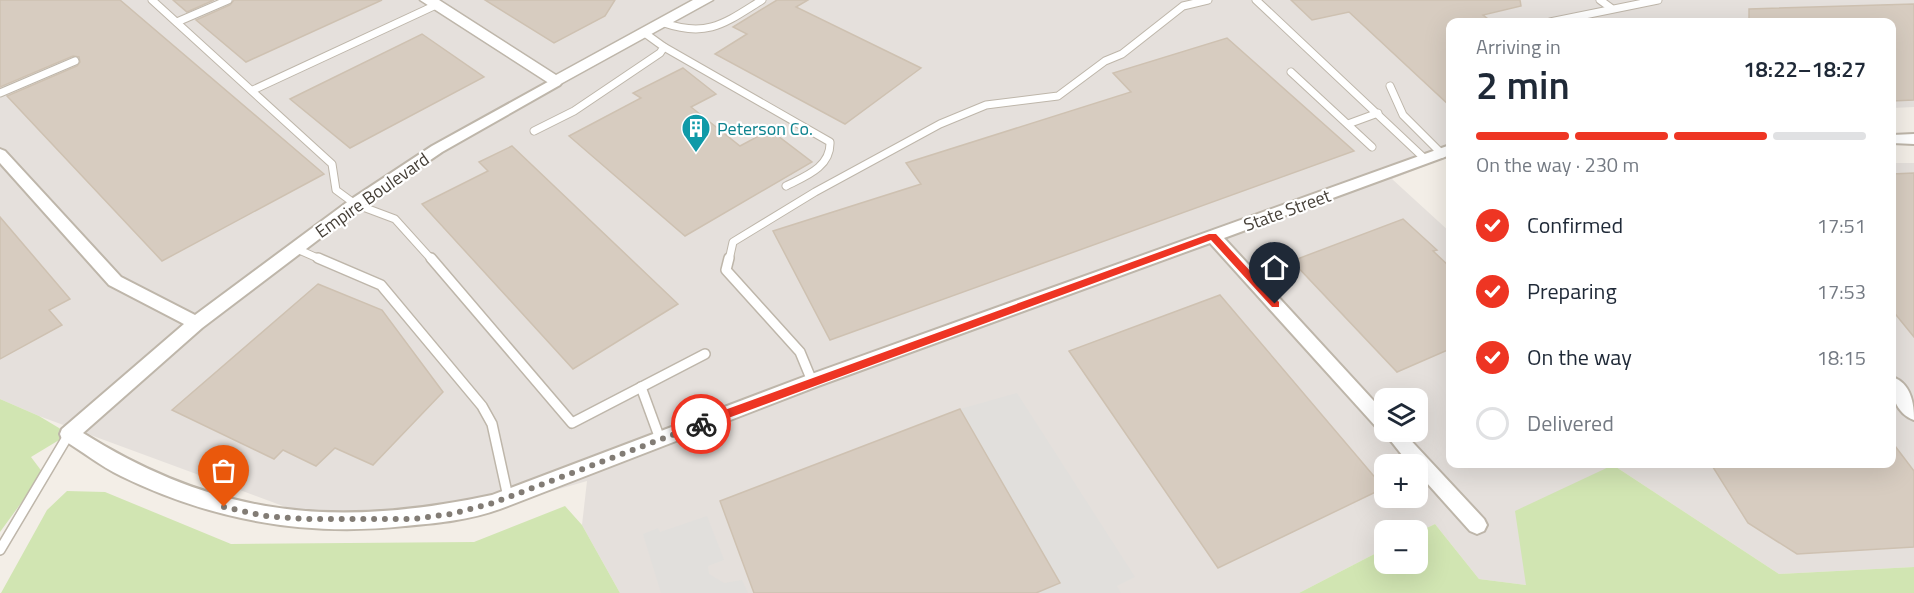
<!DOCTYPE html>
<html lang="en">
<head>
<meta charset="utf-8">
<style>
	body { margin:0; font-family:"Titillium Web",sans-serif; background:#f6f6f7; color:#1f2937; height:100vh; display:flex; flex-direction:column; font-size:22px; white-space:nowrap }
	* { box-sizing:border-box; margin:0 }
	p { font-size:20px; color:#747a83 }
	.icon { flex:none; width:33px; height:33px; fill:none; stroke:currentColor; stroke-width:2; stroke-linecap:round; stroke-linejoin:round }
	.map { position:relative; flex:1; overflow:hidden }
	.drawer { position:absolute; left:1446px; top:18px; width:450px; height:450px; display:flex; flex-direction:column; background:#fff; border-radius:12px; box-shadow:0 6px 24px #0002 }
	.drawer>* { flex:none }
	.tools { position:absolute; left:1374px; top:388px; display:grid; gap:12px }
	.tools a { display:grid; place-items:center; width:54px; height:54px; border-radius:12px; background:#fff; box-shadow:0 6px 24px #0002; font-size:30px }
	.pin { position:absolute; display:grid; place-items:center; width:51px; height:51px; color:#fff; margin:-62px -26px; border-radius:50% 50% 50% 0; rotate:-45deg; box-shadow:0 0 6px #0007 }
	.pin .icon { rotate:45deg }
	.courier { position:absolute; display:grid; place-items:center; width:60px; height:60px; margin:-30px; border:4px solid #ee3523; border-radius:50%; background:#fff; color:#222; box-shadow:0 2px 8px #0007 }
	.summary em { font-style:normal; font-weight:600 }
	.summary div { display:flex; flex-direction:column-reverse }
	.summary { display:flex; align-items:center; justify-content:space-between; height:102px; padding:0 30px }
	h1 { font-size:39px; font-weight:600; line-height:45px }
	.bar { display:grid; grid-template-columns:repeat(4,1fr); gap:9px 6px; align-content:center; height:72px; padding:0 30px }
	.bar i { height:8px; border-radius:4px; background:#e0e1e3 }
	.bar .selected { background:#ee3523 }
	.bar p { grid-column:span 4 }
	ol { padding:0 30px; list-style:none }
	li { display:flex; align-items:center; gap:18px; height:66px }
	li p { margin-inline-start:auto }
	li .icon { padding:6px; border-radius:50%; background:#ee3523; color:#fff; stroke-width:4 }
	li:last-child { color:#747a83 }
	li i { width:33px; height:33px; border:3px solid #e0e1e3; border-radius:50% }
	.map>svg:first-child { display:block }
	.industrial { fill:#e5e0dc; fill-rule:evenodd }
	.green { fill:#d1e5b2 }
	.parking { fill:#e1dfdc }
	.building { fill:#d7ccc0; stroke:#cec1b1; stroke-width:1.5 }
	.lines { fill:none; stroke-linecap:round; stroke-linejoin:round }
	.service-far1-casing { stroke:#beb6aa; stroke-width:9 }
	.service-casing { stroke:#beb6aa; stroke-width:12 }
	.minor-casing { stroke:#beb6aa; stroke-width:4 }
	.tertiary-casing { stroke:#beb6aa; stroke-width:3 }
	.service-far1 { stroke:#fff; stroke-width:7 }
	.service { stroke:#fff; stroke-width:9 }
	.minor { fill:#fff; fill-rule:evenodd }
	.tertiary { fill:#fff; fill-rule:evenodd }
	.route { fill:#ee3523 }
	.done { stroke:#827c75; stroke-width:6; stroke-dasharray:0 10.8 }
	.labels { text-anchor:middle; dominant-baseline:central; stroke-width:4.5; stroke-linejoin:round; paint-order:stroke }
	.culture-label { font-size:18px; fill:#0d838f; stroke:#fff; text-anchor:start }
	.street-label { font-size:18px; fill:#453f37; stroke:#fff }
</style>
</head>
<body>
<div class="map">
<svg width="1914" height="593" viewBox="0 0 1914 593">
	<rect width="100%" height="100%" fill="#f3eee7"/>
	<path class="industrial" d="M0,0H1914V107L1892,108V22H1450V156L1392,179L1450,232V464H1892V163H1914V567L1779,574L1613,465L1527,585L1479,579L1435,524L1418,532L1384,531V549L1299,593H620L582,525L587,481L545,493L318,519L39,416L0,399ZM1384,399H1418V432H1384ZM1384,465H1418V498H1384Z"/>
	<g class="green">
		<path d="M0,399L39,416L69,434L31,457L43,473L0,532Z"/>
		<path d="M1613,465L1779,574L1914,567V593H1299L1384,549V564H1418V532L1435,524L1479,579L1526,585L1515,511Z"/>
		<path d="M67,491L105,492L231,544L474,542L565,506L582,525L620,593H1L47,510Z"/>
	</g>
	<g class="parking">
		<path d="M1017,393L1135,577L1117,586L1121,593H1036L1059,582L960,409Z"/>
		<path d="M707,516L724,560L708,566L709,574L724,583L742,580L748,593H661L643,534L658,528L660,532Z"/>
	</g>
	<g class="building">
		<path d="M0,0H120L324,174L162,261L7,96L77,66L80,62L79,57L73,56L0,87Z"/>
		<path d="M173,0H214L187,12Z"/>
		<path d="M234,0H382L246,62L196,20L230,5Z"/>
		<path d="M485,0H615L605,16L554,43Z"/>
		<path d="M777,0H808L796,7L921,68L845,124L715,54L747,34L733,27Z"/>
		<path d="M1291,0H1520L1521,6L1483,15L1492,22H1450V106L1349,12L1312,20Z"/>
		<path d="M1914,4V100L1892,101V22H1749V9Z"/>
		<path d="M422,34L484,77L350,148L290,99Z"/>
		<path d="M1227,38L1354,151L830,340L773,231L921,184L906,163L1131,92L1113,73Z"/>
		<path d="M683,68L716,94L691,107L740,146L770,130L812,162L685,236L569,136L641,98L633,93Z"/>
		<path d="M512,146L678,304L573,369L422,204L488,171L479,162Z"/>
		<path d="M1914,173V337L1892,310V174Z"/>
		<path d="M0,217L70,299L49,310L62,325L0,359Z"/>
		<path d="M1403,219L1437,250L1433,251L1450,267V349L1397,372L1292,261Z"/>
		<path d="M318,284L382,310L443,392L373,465L335,448L316,466L283,450L274,459L172,410Z"/>
		<path d="M1220,295L1384,488L1218,568L1069,351Z"/>
		<path d="M960,409L1060,583L1036,593H754L720,501Z"/>
		<path d="M1892,442L1914,471V547L1797,554L1748,523L1711,464H1892Z"/>
	</g>
	<g class="lines">
		<g class="service-far1-casing">
			<g id="service-far1">
				<path d="M152,0L332,164L336,190L355,204L395,219L432,260"/>
				<path d="M1256,0L1425,159"/>
				<path d="M1600,0L1611,8"/>
				<path d="M177,22L228,0"/>
				<path d="M1550,22L1658,0"/>
				<path d="M664,23C708,38 725,23 762,0"/>
				<path d="M664,47L830,142C831,167 806,176 786,186"/>
				<path d="M1291,72L1372,147"/>
				<path d="M1390,86L1403,115L1442,154"/>
				<path d="M253,90L436,5"/>
				<path d="M0,93L75,61"/>
				<path d="M1348,124L1378,113"/>
				<path d="M534,131L574,111L660,53L664,47L646,34"/>
				<path d="M297,249L322,260"/>
				<path d="M729,260L733,242L815,192L940,124L986,105L1058,96L1105,61L1122,54L1183,6L1208,0"/>
			</g>
		</g>
		<g class="service-casing">
			<g id="service">
				<path d="M318,258L381,285L482,406L492,424L508,497"/>
				<path d="M431,258L572,423L705,354"/>
				<path d="M729,258L726,270L800,352L812,381"/>
				<path d="M641,387L660,439"/>
				<path d="M0,550L69,434"/>
			</g>
		</g>
		<g class="minor-casing">
			<g id="minor">
				<path d="M555,78L562,82L560,85L442,152L360,208L202,328L83,433C218,518 338,528 492,495L806,376L1450,145V155L1224,238L1384,412V432H1403L1484,519L1487,525L1484,531L1477,534L1470,531L1418,473V465H1410L1383,431L1378,429L1210,243L818,386L500,509C470,520 437,523 405,526C305,537 211,520 121,476C100,466 82,451 62,439L60,434L62,429L184,324L109,285L0,163V149L5,151L121,277L195,315L350,200L432,146Z"/>
				<path d="M1914,134V144L1892,143V135Z"/>
				<path d="M1892,377C1911,383 1914,403 1914,420C1896,414 1890,393 1892,377Z"/>
			</g>
		</g>
		<g class="tertiary-casing">
			<path id="tertiary" d="M420,0H439L556,75L693,0H713L555,87Z"/>
		</g>
		<use href="#service-far1" class="service-far1"/>
		<use href="#service" class="service"/>
		<use href="#minor" class="minor"/>
		<use href="#tertiary" class="tertiary"/>
	</g>
	<path class="route" d="M1209,234H1216L1279,302V307H1272L1211,240L704,427L701,428L695,424L697,420Z"/>
	<g class="lines">
		<path class="done" d="M224,507L265,516L304,519H413L451,514L493,503L701,424"/>
	</g>
	<defs>
		<g id="building-pin" transform="scale(1.5)"><path d="M0 17L-7.5 6A9.5 9.5 0 1 1 7.5 6Z" fill="#0f9aa8" stroke="#fff"/><path d="M-4-6H4V6H1V3H-1V6H-4ZM-2.5-4.3h1.7v1.8h-1.7ZM.8-4.3h1.7v1.8H.8ZM-2.5-1h1.7V.8h-1.7ZM.8-1h1.7V.8H.8Z" fill="#fff"/></g>
	</defs>
	<g fill-rule="evenodd">
		<use href="#building-pin" x="696" y="128"/>
	</g>
	<g class="labels">
		<g class="culture-label">
			<text x="717" y="128">Peterson Co.</text>
		</g>
		<g class="street-label">
			<text transform="translate(372 195) rotate(-35)">Empire Boulevard</text>
			<text transform="translate(1287 210) rotate(-20)">State Street</text>
		</g>
	</g>
</svg>
<div class="tools">
<a><svg class="icon" aria-label="layers" viewBox="0 0 24 24"><path d="M12 4l9 5-9 5-9-5zM3 14l9 5 9-5"/></svg></a>
<a>+</a>
<a>−</a>
</div>
<div class="pin" style="left:224px;top:507px;background:#ea580c"><svg class="icon" aria-label="bag" viewBox="0 0 24 24"><path d="M5 8h14l-1 12H6zM9 8a3 3 0 0 1 6 0"/></svg></div>
<div class="pin" style="left:1275px;top:304px;background:#1f2937"><svg class="icon" aria-label="home" viewBox="0 0 24 24"><path d="M3 11l9-7 9 7M6 9v11h12V9"/></svg></div>
<div class="courier" style="left:701px;top:424px"><svg class="icon" aria-label="bike" viewBox="0 0 24 24"><circle cx="6" cy="16" r="4"/><circle cx="18" cy="16" r="4"/><path d="M6 16l4-8h5l3 8M10 8l3 8H6M13 5h3"/></svg></div>
<section class="drawer">
<div class="summary"><div><h1>2 min</h1><p>Arriving in</p></div><em>18:22–18:27</em></div>
<div class="bar"><i class="selected"></i><i class="selected"></i><i class="selected"></i><i></i><p>On the way · 230 m</p></div>
<ol>
<li><svg class="icon" aria-label="check" viewBox="0 0 24 24"><path d="M5 12l5 5 9-10"/></svg>Confirmed<p>17:51</p></li>
<li><svg class="icon" aria-label="check" viewBox="0 0 24 24"><path d="M5 12l5 5 9-10"/></svg>Preparing<p>17:53</p></li>
<li><svg class="icon" aria-label="check" viewBox="0 0 24 24"><path d="M5 12l5 5 9-10"/></svg>On the way<p>18:15</p></li>
<li><i></i>Delivered</li>
</ol>
</section>
</div>
</body>
</html>
